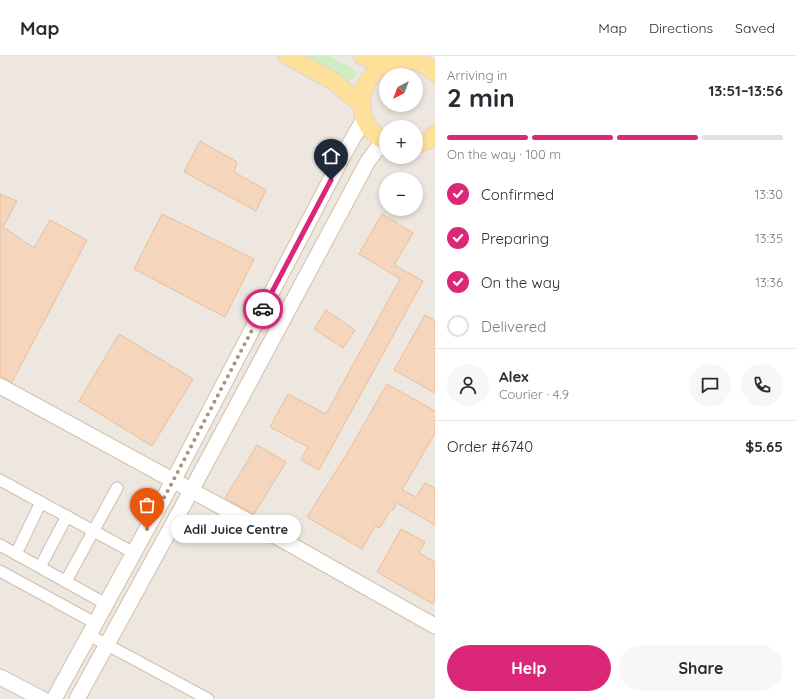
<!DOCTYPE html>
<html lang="en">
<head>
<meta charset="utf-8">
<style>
	body { margin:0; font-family:Quicksand,sans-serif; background:#f7f7f7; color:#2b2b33; height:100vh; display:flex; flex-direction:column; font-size:15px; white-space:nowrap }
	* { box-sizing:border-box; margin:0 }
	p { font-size:13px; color:#7c7c81 }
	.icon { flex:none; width:22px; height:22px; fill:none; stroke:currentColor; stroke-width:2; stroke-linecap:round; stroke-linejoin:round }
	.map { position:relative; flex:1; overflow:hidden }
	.drawer { display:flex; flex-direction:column; background:#fff; width:360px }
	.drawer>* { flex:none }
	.needle { width:26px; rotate:221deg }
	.controls { position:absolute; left:379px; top:12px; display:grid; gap:8px }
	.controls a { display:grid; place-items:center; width:44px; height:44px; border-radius:50%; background:#fff; box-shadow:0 2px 6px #0003; font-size:20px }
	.pin { position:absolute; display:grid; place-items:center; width:34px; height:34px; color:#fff; margin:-41px -17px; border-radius:50% 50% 50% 0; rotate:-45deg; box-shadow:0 0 4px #0007 }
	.pin .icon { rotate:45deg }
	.courier { position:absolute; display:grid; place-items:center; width:40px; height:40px; margin:-20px; border:3px solid #db2777; border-radius:50%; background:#fff; color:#222; box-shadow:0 1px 5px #0007 }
	.bubble { position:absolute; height:28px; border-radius:14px; background:#fff; box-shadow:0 2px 6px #0003; font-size:13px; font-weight:700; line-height:28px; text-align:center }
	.overview em { font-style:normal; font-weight:700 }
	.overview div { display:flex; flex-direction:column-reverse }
	.overview { display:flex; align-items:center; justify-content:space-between; height:68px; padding:0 12px }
	h1 { font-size:26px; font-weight:700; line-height:30px }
	.bar { display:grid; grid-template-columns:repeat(4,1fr); gap:6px 4px; align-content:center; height:48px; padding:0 12px }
	.bar i { height:5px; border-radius:3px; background:#e1e1e2 }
	.bar .selected { background:#db2777 }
	.bar p { grid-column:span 4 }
	.line { display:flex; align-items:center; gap:10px; padding:0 12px; border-top:1px solid #e1e1e2 }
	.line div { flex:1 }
	.round { display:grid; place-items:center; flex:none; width:42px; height:42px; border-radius:21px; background:#f7f7f7 }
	ol { padding:0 12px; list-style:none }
	li { display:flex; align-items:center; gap:12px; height:44px }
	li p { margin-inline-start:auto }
	li .icon { padding:4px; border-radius:50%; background:#db2777; color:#fff; stroke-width:4 }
	li:last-child { color:#7c7c81 }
	li i { width:22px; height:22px; border:2px solid #e1e1e2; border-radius:50% }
	.action { display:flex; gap:8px; margin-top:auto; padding:8px 12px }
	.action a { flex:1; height:46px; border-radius:24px; background:#db2777; color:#fff; font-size:16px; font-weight:700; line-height:46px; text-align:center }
	.action a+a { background:#f7f7f7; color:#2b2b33 }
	header { display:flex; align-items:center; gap:24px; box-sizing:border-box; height:56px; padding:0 20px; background:#fff; border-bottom:1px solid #e1e1e2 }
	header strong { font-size:19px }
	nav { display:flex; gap:22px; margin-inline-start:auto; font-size:14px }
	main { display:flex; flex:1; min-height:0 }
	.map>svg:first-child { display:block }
	.industrial { fill:#ede7e0; fill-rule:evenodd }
	.green { fill:#d1ecc3 }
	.building { fill:#f5d6bc; stroke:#e8be9b }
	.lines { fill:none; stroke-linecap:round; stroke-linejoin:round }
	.street-casing { stroke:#d0beab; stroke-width:13 }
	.secondary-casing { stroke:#d3bfa8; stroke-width:17 }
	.primary-casing { stroke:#dcd5d0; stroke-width:19 }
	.street { stroke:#fff; stroke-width:11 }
	.secondary { stroke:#fff; stroke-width:15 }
	.primary { stroke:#ffe09b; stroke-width:17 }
	.done { stroke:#a79380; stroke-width:4; stroke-dasharray:0 7.2 }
	.route { stroke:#db2777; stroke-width:5 }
</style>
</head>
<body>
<header>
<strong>Map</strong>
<nav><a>Map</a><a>Directions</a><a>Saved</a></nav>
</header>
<main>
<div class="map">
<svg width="435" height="643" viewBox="0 0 435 643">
	<rect width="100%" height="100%" fill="#fdf6e6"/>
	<path class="industrial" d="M0,0H435V643H0ZM386,19H416V49H386ZM386,71H416V101H386ZM386,123H416V153H386Z"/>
	<path class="green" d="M302,0H329L355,14L357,19L353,23L348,25Z"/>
	<g class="building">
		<path d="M200,85L237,106L234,116L266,134L256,155L184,116Z"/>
		<path d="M0,138L17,145L3,171L34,192L50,164L87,184L12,326L0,320Z"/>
		<path d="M162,158L254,203L225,261L134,213Z"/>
		<path d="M382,158L413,177L394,209L423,225L319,414L301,404L308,391L270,371L288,338L326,358L400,223L359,198Z"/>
		<path d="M326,254L355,274L343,292L314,273Z"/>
		<path d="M425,259L435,265V337L394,314Z"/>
		<path d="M119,278L193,323L152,390L79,345Z"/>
		<path d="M387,328L435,355V377L402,434L416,441L425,427L435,432V469L397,447L393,454L391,453L380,472L375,470L362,493L307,461L348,396Z"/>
		<path d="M257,389L286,406L254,458L225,442Z"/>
		<path d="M401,473L425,486L419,497L435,506V543L433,548L377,516Z"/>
	</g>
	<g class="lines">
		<g class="street-casing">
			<g id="street">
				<path d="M0,424L134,497"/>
				<path d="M0,489L106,548"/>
				<path d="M16,498L41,446"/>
				<path d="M40,511L67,460"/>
				<path d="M0,515L95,567"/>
				<path d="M66,525L117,432"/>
				<path d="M89,579L208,643"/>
			</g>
		</g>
		<g class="secondary-casing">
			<g id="secondary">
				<path d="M0,330L286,486L435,570"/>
				<path d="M0,621L42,643"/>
				<path d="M54,643L173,425L345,96L364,63"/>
				<path d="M77,643L191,435L368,105L377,93L386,89"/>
			</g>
		</g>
		<g class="primary-casing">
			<g id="primary">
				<path d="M287,0L332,24L361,48"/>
				<path d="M362,0L385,8"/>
				<path d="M386,86C377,81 369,74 365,64C363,61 363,57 362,53C359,29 377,5 402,4C406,3 410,4 414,5C422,7 429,11 435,17"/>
				<path d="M416,89L429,84L435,78"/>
			</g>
		</g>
		<use href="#street" class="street"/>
		<use href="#secondary" class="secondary"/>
		<use href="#primary" class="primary"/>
	</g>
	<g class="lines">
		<path class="done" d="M147,473L173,425L263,253"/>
		<path class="route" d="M263,253L331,124"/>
	</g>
</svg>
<div class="controls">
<a><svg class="needle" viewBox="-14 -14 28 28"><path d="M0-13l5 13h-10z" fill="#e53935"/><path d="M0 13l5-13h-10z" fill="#7c7c81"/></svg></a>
<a>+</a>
<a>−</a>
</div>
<div class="pin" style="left:147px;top:473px;background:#ea580c"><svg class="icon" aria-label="bag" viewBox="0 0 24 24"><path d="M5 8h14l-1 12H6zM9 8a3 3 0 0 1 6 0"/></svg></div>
<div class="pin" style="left:331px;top:124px;background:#1f2937"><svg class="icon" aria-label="home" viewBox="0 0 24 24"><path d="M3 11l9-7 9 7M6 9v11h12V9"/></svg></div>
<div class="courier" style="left:263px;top:253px"><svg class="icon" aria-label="car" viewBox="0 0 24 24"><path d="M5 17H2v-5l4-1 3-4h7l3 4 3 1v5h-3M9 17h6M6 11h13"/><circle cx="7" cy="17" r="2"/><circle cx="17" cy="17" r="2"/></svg></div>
<div class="bubble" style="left:171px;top:459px;width:130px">Adil Juice Centre</div>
</div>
<section class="drawer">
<div class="overview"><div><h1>2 min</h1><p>Arriving in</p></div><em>13:51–13:56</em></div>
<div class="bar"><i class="selected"></i><i class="selected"></i><i class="selected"></i><i></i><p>On the way · 100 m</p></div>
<ol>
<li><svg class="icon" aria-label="check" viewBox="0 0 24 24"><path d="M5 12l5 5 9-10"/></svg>Confirmed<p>13:30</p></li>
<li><svg class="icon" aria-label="check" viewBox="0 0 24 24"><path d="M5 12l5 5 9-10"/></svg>Preparing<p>13:35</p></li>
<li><svg class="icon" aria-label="check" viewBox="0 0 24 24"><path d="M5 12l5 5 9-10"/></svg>On the way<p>13:36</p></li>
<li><i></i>Delivered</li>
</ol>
<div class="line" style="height:72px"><a class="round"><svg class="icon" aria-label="person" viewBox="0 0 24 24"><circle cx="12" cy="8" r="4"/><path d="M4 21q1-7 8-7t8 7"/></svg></a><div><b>Alex</b><p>Courier · 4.9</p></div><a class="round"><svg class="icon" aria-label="chat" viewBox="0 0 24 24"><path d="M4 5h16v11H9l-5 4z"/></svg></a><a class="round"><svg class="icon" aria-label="phone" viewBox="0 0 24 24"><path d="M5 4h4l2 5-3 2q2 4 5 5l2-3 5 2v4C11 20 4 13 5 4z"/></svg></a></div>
<div class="line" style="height:52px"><div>Order #6740</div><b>$5.65</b></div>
<div class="action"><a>Help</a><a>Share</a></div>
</section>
</main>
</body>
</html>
